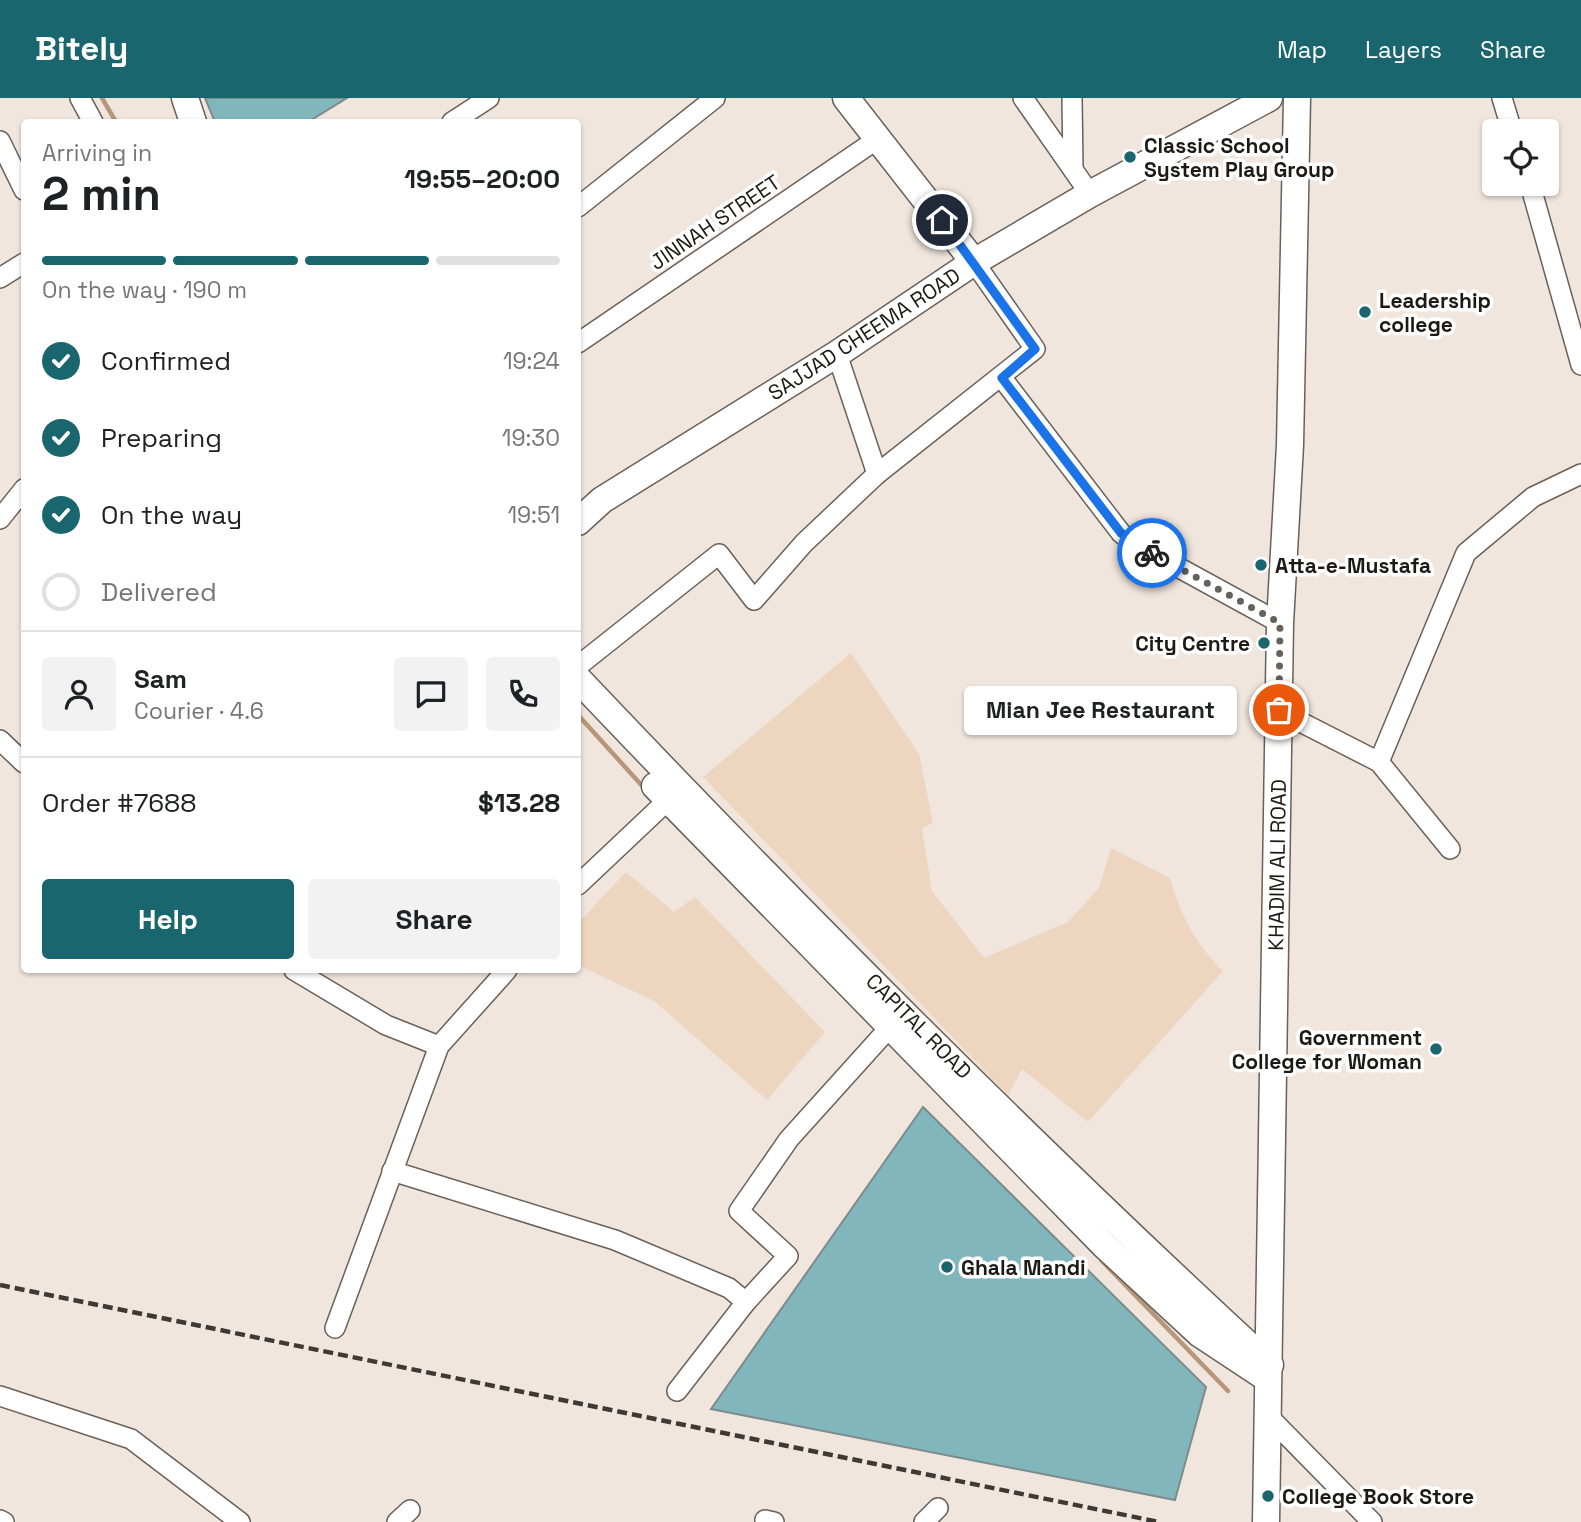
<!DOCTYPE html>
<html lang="en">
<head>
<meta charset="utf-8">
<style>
	body { margin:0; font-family:"Space Grotesk",sans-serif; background:#f2f2f2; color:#202124; height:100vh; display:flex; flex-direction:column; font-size:26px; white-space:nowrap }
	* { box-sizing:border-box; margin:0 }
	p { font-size:23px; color:#757577 }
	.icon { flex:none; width:38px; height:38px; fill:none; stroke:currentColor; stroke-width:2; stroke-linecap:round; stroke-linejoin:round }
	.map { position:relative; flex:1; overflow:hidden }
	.drawer { position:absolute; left:21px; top:21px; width:560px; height:854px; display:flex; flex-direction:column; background:#fff; border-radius:7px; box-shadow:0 2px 5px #0004 }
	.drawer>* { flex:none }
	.fabs { position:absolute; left:1482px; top:21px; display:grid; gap:14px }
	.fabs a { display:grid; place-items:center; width:77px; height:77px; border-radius:7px; background:#fff; box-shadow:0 2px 5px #0004; font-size:35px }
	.pin { position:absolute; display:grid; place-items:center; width:60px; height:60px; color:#fff; margin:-30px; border:4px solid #fff; border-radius:50%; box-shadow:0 2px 7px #0007 }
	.courier { position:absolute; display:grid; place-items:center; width:70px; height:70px; margin:-35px; border:5px solid #1a73e8; border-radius:50%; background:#fff; color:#222; box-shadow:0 2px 9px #0007 }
	.bubble { position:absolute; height:49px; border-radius:7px; background:#fff; box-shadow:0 2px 5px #0004; font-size:23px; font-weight:800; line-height:49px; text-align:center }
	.head em { font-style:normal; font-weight:800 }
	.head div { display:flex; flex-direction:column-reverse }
	.head { display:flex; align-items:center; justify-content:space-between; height:119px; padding:0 21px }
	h1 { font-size:46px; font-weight:800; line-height:52px }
	.bar { display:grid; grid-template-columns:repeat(4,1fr); gap:10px 7px; align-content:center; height:84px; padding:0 21px }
	.bar i { height:9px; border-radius:5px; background:#e0e0e0 }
	.bar .active { background:#1a666f }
	.bar p { grid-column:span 4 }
	.line { display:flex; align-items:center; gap:18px; padding:0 21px; border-top:2px solid #e0e0e0 }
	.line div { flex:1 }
	.round { display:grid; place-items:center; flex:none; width:74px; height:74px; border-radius:7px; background:#f2f2f2 }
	ol { padding:0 21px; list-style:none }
	li { display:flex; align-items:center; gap:21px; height:77px }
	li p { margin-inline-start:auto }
	li .icon { padding:7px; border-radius:50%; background:#1a666f; color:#fff; stroke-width:4 }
	li:last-child { color:#757577 }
	li i { width:38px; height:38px; border:4px solid #e0e0e0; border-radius:50% }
	.action { display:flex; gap:14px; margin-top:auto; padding:14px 21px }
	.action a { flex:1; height:80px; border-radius:7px; background:#1a666f; color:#fff; font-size:28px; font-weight:800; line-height:80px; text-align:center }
	.action a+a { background:#f2f2f2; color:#202124 }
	header { display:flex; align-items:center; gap:42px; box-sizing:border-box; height:98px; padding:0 35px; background:#1a666f; color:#fff }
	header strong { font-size:33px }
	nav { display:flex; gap:38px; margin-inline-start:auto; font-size:24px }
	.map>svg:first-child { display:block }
	.green { fill:#edd5c0 }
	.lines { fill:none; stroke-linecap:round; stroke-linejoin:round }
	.stream { stroke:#b7977a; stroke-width:4.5 }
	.building { fill:#82b6bd; stroke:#7d8b8c; stroke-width:2 }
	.street-casing { stroke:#696059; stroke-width:22 }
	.secondary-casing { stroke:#696059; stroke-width:29 }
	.street { stroke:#fff; stroke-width:19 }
	.secondary { stroke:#fff; stroke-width:26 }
	.rail { stroke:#3e3935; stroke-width:4.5; stroke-dasharray:10 5; stroke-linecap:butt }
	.done { stroke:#67615c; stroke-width:7; stroke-dasharray:0 12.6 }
	.route { stroke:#1a73e8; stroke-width:9 }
	.poi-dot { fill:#1a666f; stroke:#fff; stroke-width:2.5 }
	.labels { text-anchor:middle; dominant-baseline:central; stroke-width:7; stroke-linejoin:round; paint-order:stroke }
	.poi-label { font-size:21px; font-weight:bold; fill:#1d1916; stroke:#fff; text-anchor:start }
	.street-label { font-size:21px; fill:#1d1916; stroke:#fff }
</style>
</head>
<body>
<header>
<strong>Bitely</strong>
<nav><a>Map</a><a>Layers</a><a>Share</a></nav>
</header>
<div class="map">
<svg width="1581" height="1424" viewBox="0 0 1581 1424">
	<rect width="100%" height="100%" fill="#f0e6de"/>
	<g class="green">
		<path d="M851,555L919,656L933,724L922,731L932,793L984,860L1068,824L1099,790L1111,750L1170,780C1179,815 1197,848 1223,873L1088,1024L1022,971L1008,997L703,679Z"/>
		<path d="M626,774L674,814L695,799L825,934L767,1002L654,903L578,867V825Z"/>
	</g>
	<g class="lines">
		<g class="stream">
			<path d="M102,0L116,24"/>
			<path d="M578,617L645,691"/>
			<path d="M1102,1163L1228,1293"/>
		</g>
	</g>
	<g class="building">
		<path d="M205,0H347L308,24H215Z"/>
		<path d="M923,1009L1206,1289L1175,1402L711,1311Z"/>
	</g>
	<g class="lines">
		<g class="street-casing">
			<g id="street">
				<path d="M80,0L93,24"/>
				<path d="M1023,0L1090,96"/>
				<path d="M1072,0L1073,71"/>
				<path d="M1502,0L1512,33"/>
				<path d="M452,24L489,0"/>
				<path d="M0,43L24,92"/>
				<path d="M1530,86L1581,267"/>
				<path d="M578,109L715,0"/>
				<path d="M0,180L24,165"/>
				<path d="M578,245L879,40"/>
				<path d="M837,256L877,376"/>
				<path d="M1002,280L1121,435L1132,444L1280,525"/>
				<path d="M0,421L24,391"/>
				<path d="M578,568L719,456L754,502L804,445L877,376L1035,251L974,164"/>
				<path d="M1279,613L1379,664L1450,751"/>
				<path d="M0,642L24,665"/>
				<path d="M1379,664L1466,455L1533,399L1581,376"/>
				<path d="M578,787L668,702"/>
				<path d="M294,872L386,927L439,948"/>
				<path d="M392,1073L615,1142L729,1190L746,1204"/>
				<path d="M335,1230L439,948L507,872"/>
				<path d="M677,1293L746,1204L788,1158L739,1113L789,1041L890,929"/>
				<path d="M0,1298L131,1341L240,1424"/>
				<path d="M1268,1318L1372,1424"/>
				<path d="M0,1422L4,1424"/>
				<path d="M765,1422L774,1424"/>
				<path d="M397,1424L410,1412"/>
				<path d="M924,1424L938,1410"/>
			</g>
		</g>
		<g class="secondary-casing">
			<g id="secondary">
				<path d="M185,0L193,24"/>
				<path d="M846,0L974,164"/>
				<path d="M578,424L602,402L837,256L974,164L1090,96L1269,0"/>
				<path d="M578,581C801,816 1031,1047 1270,1267"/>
				<path d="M655,688L1104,1147L1200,1236L1262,1277"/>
				<path d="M1266,1424L1280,525L1290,347L1297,0"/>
			</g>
		</g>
		<use href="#street" class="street"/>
		<use href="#secondary" class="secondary"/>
		<path class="rail" d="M0,1187L1159,1424"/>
	</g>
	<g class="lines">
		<path class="done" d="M1152,455L1280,525L1279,612"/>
		<path class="route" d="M942,122L1035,251L1002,280L1121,435L1152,455"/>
	</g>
	<g class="poi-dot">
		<circle cx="1130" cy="59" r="7"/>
		<circle cx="1365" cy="214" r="7"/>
		<circle cx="1261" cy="467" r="7"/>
		<circle cx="1264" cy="545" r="7"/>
		<circle cx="1436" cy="951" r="7"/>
		<circle cx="947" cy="1169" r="7"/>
		<circle cx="1268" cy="1398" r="7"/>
	</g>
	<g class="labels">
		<g class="poi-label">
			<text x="1144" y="47">Classic School<tspan x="1144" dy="24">System Play Group</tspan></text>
			<text x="1379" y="202">Leadership<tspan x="1379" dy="24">college</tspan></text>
			<text x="1275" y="467">Atta-e-Mustafa</text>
			<text x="1250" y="545" text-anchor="end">City Centre</text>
			<text x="1422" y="939" text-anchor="end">Government<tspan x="1422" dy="24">College for Woman</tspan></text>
			<text x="961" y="1169">Ghala Mandi</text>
			<text x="1282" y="1398">College Book Store</text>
		</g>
		<g class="street-label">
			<text transform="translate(715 124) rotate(-34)">JINNAH STREET</text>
			<text transform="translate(864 236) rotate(-33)">SAJJAD CHEEMA ROAD</text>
			<text transform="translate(1277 767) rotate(-89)">KHADIM ALI ROAD</text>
			<text transform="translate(919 928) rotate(45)">CAPITAL ROAD</text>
		</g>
	</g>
</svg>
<div class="fabs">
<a><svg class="icon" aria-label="locate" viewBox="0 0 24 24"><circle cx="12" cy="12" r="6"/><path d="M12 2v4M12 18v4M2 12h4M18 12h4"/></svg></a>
</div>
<div class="pin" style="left:1279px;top:612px;background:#ea580c"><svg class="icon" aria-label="bag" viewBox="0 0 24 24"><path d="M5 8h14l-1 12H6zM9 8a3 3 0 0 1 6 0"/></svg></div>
<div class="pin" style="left:942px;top:122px;background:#1f2937"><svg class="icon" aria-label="home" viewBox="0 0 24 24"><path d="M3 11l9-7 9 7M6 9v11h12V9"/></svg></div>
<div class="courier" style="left:1152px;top:455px"><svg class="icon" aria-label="bike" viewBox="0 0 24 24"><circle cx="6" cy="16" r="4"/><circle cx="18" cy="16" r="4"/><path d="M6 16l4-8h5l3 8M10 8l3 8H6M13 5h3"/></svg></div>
<div class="bubble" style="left:964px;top:588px;width:273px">Mian Jee Restaurant</div>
<section class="drawer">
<div class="head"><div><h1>2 min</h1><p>Arriving in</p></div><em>19:55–20:00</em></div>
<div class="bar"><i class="active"></i><i class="active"></i><i class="active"></i><i></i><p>On the way · 190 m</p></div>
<ol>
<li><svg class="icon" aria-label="check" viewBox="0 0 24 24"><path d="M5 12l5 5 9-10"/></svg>Confirmed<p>19:24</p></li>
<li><svg class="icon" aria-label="check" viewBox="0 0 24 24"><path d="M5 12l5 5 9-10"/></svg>Preparing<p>19:30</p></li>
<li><svg class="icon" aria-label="check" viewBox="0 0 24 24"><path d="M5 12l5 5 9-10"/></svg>On the way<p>19:51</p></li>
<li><i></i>Delivered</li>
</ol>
<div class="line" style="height:126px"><a class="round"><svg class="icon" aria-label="person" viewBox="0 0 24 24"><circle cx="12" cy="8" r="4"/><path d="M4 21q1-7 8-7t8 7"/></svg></a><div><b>Sam</b><p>Courier · 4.6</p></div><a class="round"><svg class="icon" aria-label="chat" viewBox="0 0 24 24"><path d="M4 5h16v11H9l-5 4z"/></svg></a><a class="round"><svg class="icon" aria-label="phone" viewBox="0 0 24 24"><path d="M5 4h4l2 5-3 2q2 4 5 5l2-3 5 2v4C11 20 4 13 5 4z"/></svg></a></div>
<div class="line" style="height:91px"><div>Order #7688</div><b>$13.28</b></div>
<div class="action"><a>Help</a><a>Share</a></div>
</section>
</div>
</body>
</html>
